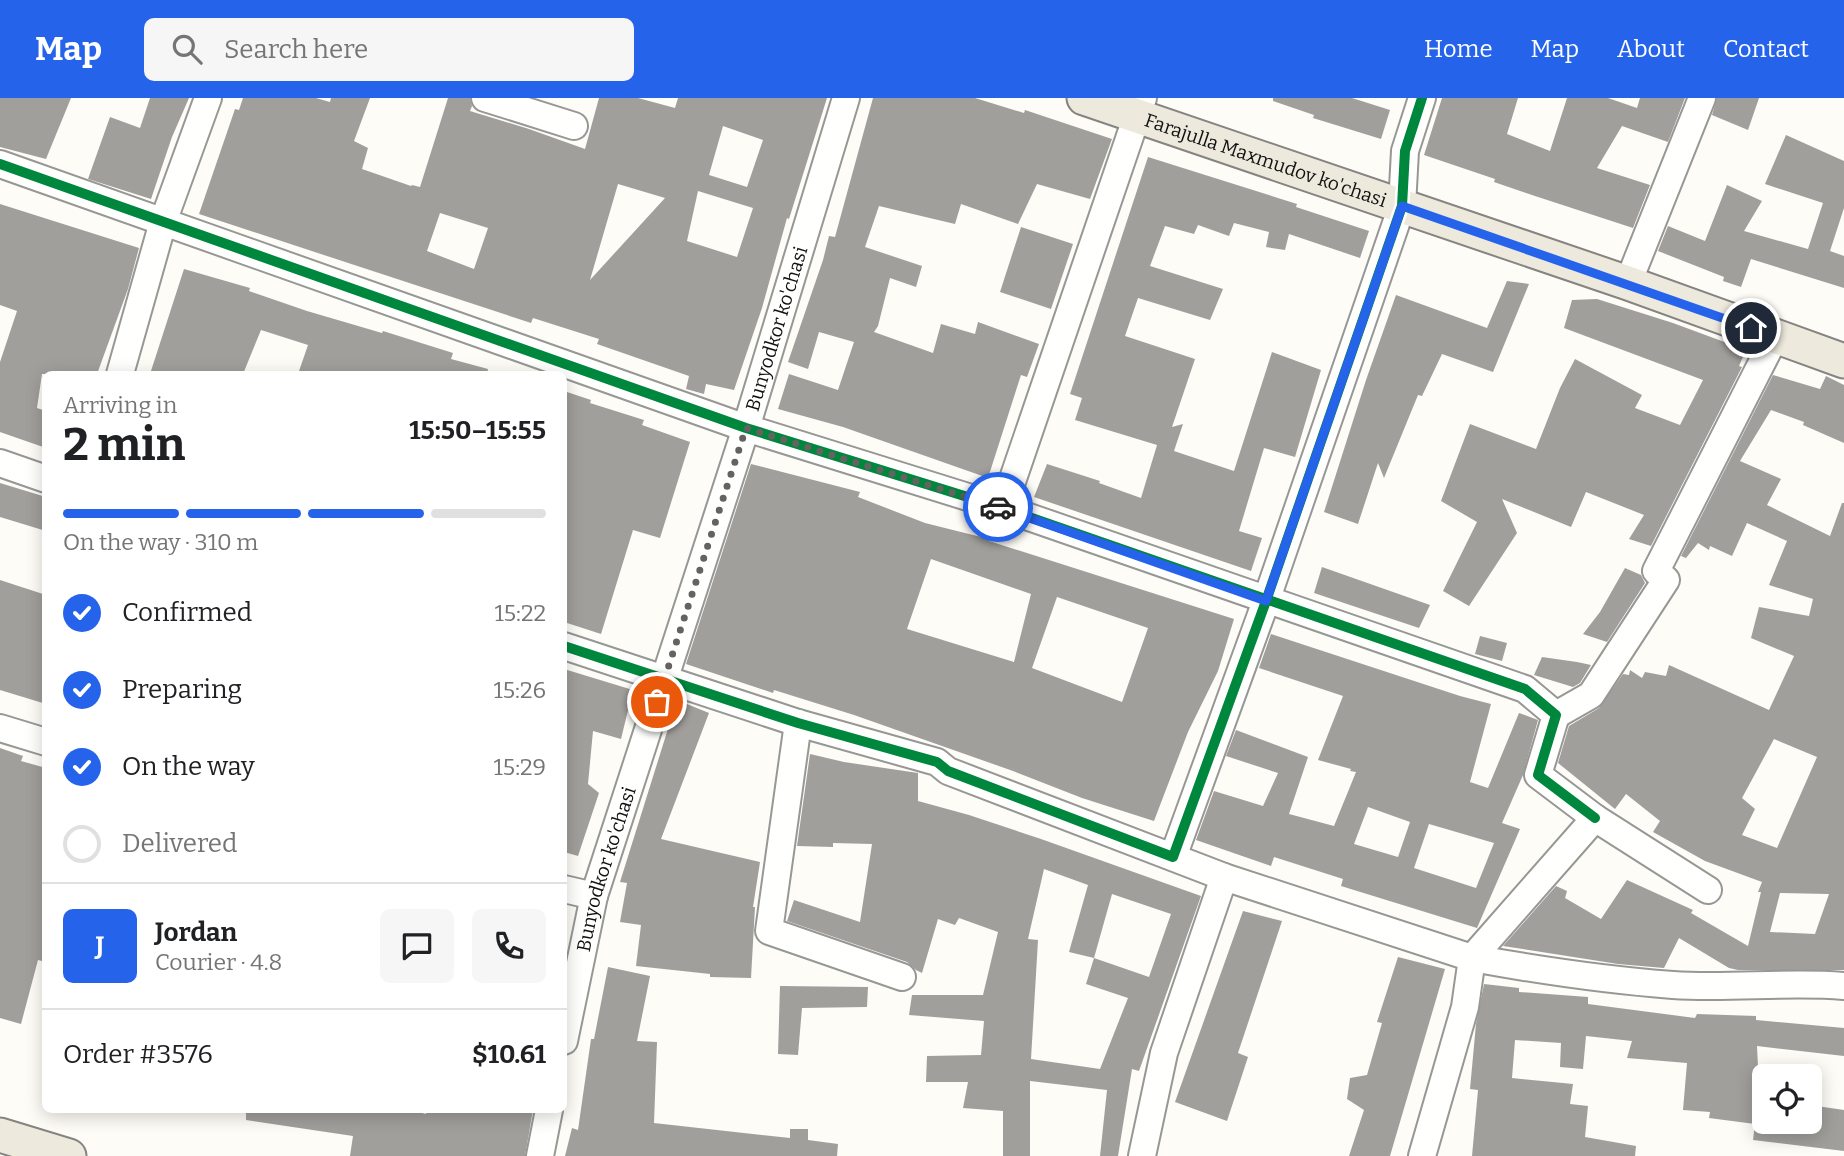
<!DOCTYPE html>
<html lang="en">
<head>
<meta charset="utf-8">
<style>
	body { margin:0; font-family:Bitter,serif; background:#f6f6f6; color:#202124; height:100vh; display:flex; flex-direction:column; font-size:26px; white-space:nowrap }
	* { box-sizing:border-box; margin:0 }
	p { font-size:23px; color:#757577 }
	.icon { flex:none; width:38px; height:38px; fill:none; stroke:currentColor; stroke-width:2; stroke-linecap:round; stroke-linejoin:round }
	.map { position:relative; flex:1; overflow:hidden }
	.sheet { position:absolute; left:42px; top:273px; width:525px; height:742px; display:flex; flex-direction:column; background:#fff; border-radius:10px; box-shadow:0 4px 18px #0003 }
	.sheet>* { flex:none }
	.fabs { position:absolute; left:1752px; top:966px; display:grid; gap:14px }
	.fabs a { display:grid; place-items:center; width:70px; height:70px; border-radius:10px; background:#fff; box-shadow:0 4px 18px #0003; font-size:35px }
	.pin { position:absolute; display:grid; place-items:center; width:60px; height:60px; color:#fff; margin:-30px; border:4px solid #fff; border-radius:50%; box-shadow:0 2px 7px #0007 }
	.courier { position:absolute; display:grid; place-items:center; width:70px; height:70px; margin:-35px; border:5px solid #2563eb; border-radius:50%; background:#fff; color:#222; box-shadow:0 2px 9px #0007 }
	.summary em { font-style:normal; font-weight:700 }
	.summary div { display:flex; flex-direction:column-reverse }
	.summary { display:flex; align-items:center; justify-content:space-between; height:119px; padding:0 21px }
	h1 { font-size:46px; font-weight:700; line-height:52px }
	.bar { display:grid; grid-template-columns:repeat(4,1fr); gap:10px 7px; align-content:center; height:84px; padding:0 21px }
	.bar i { height:9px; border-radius:5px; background:#e0e0e0 }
	.bar .on { background:#2563eb }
	.bar p { grid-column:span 4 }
	.line { display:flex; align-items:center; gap:18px; padding:0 21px; border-top:2px solid #e0e0e0 }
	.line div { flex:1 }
	.round { display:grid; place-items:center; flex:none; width:74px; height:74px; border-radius:10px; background:#f6f6f6 }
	ol { padding:0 21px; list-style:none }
	li { display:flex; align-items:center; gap:21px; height:77px }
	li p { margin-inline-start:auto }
	li .icon { padding:7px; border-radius:50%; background:#2563eb; color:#fff; stroke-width:4 }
	li:last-child { color:#757577 }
	li i { width:38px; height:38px; border:4px solid #e0e0e0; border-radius:50% }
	header { display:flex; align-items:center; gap:42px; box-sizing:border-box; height:98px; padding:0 35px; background:#2563eb; color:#fff }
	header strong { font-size:33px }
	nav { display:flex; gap:38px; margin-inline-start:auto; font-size:24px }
	.search { width:490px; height:63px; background:#f6f6f6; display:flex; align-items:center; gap:18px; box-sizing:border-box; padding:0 24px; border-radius:10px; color:#757577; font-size:26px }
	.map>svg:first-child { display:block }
	.building { fill:#a19f9c; fill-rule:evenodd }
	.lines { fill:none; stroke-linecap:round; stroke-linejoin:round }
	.minor-casing { stroke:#979795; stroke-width:30 }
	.major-casing { stroke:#858482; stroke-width:37 }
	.minor { stroke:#fffffe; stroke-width:26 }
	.major { stroke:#ede9dc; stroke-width:33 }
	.cycleway-casing { stroke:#fff; stroke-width:15 }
	.cycleway { stroke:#00873e; stroke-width:10 }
	.done { stroke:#646362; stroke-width:7; stroke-dasharray:0 12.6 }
	.route { stroke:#2563eb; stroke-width:9 }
	.labels { text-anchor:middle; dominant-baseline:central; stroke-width:7; stroke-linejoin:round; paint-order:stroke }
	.street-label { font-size:19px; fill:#111; stroke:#fff }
</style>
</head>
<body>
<header>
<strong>Map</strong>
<div class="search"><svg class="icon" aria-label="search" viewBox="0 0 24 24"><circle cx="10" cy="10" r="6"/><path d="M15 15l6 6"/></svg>Search here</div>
<nav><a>Home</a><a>Map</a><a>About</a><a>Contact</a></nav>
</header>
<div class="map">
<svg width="1844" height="1058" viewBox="0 0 1844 1058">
	<rect width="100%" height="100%" fill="#fdfcf7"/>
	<g class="building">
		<path d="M0,0H71L46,61L0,49Z"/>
		<path d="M150,0H189L172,39L151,101L88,81L110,19L140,30Z"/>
		<path d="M243,0H316L330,4L331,0H370L354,43L368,50L362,71L411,88L412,87L420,89L448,0H470L472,8L470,13L529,31L585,51L599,0H638L675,10L678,0H827L789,121L787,120L762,210L734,292L706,286L704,296L686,291L689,278L597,246L599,241L533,220L531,225L199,116L235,11L239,12ZM723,28L763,42L747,89L709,77ZM618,86L665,100L590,182ZM698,93L753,110L737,159L687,143ZM440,115L488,130L474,171L427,153Z"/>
		<path d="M873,0H975L1024,15L1025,12L1112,41L1090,101L1037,86L1018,126L961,106L955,126L879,108L865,149L922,168L916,189L890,180L878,228L874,234L933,255L941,226L975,236L978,224L1039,246L1027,279L1021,277L988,380L843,329L778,311L789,276L838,292L854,244L819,234L808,271L788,264L823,162L829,138L835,139Z"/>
		<path d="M1273,0H1352L1390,12L1381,41L1313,20L1314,17L1273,3Z"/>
		<path d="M1442,0H1518L1507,36L1550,53L1567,0H1608L1637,10L1640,0H1685L1668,44L1622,28L1597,70L1650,87L1633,130L1535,98L1494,84L1495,81L1424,57Z"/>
		<path d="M1717,0H1759L1748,32L1712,17Z"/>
		<path d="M1786,37L1844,63V110L1830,153L1844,158V190L1751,161L1741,189L1723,183L1724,179L1658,153L1668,128L1705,143L1727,87L1762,103L1744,133L1808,151L1823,105L1765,86Z"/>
		<path d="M1148,59L1297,106L1296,109L1369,133L1360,160L1289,136L1285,152L1266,149L1269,134L1234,125L1229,138L1198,127L1194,136L1165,128L1150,168L1223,191L1210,222L1138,200L1125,238L1195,261L1172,329L1183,326L1174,353L1234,373L1272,254L1321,272L1295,359L1264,350L1239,433L1262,440L1251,473L1034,399L1047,366L1100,383L1099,385L1141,400L1157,347L1075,322L1082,300L1070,296Z"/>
		<path d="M0,106L139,150L128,191L97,276H42L37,310L46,313V350L0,334V264L17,213L0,207Z"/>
		<path d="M1021,129L1073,146L1051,211L1000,194Z"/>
		<path d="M184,171L250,190L249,193L307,213L382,235L383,233L453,255L451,261L488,271L487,276H298L308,247L261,232L243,276H150Z"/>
		<path d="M1507,183L1529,186L1493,274L1442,256L1422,298L1418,297L1384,380L1378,365L1358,426L1324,414L1366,282L1396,197L1487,230Z"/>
		<path d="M1597,201L1673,225L1746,252L1739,268L1742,269L1651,448L1629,441L1644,417L1586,394L1571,429L1502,401L1517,435L1469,508L1443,493L1477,424L1441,403L1470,326L1536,351L1560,290L1575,261L1642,297L1635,310L1680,327L1703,282L1564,230L1572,202Z"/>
		<path d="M1773,277L1820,291L1826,278L1844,287V345L1803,327L1804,324L1771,312L1740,363L1781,381L1767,407L1830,438L1842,405H1844V872H1738L1729,870L1679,840L1664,870L1618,866L1503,848L1556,788L1567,793L1565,800L1601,821L1627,782L1693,812L1691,815L1748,848L1761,794H1758L1762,784L1705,763L1653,734L1660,723L1626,696L1615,711L1558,665L1569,628L1599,610L1623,576L1629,577L1630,572L1642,580L1645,574L1666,578L1669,567L1769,612L1794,558L1751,540L1759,509L1809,518L1813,501L1769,487L1787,443L1747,425L1732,458L1710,448L1709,452L1698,445L1686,460L1681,458ZM1774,641L1817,659L1777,750L1742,737L1755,711L1742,700ZM1780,795L1829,796L1815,836L1770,834Z"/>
		<path d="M564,293L591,302L590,305L644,322L642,327L690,344L660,440L633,432L601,536L564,524Z"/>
		<path d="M751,366L860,394L858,399L925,425L989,441V443L1234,521L1218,573L1188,634L1154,723L1082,700L1013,673L854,617L774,592L773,595L686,566ZM931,461L1031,496L1014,564L907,531ZM1057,499L1148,530L1122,604L1032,570Z"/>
		<path d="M0,385L46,399V433L0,419Z"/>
		<path d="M1322,469L1430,507L1419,530L1314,495Z"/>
		<path d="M1625,470L1641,477L1645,485L1607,544L1583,536L1600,514Z"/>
		<path d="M0,482L46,497V606L0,592Z"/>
		<path d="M1271,536L1460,598L1491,606L1470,684L1488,690L1519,615L1538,622L1523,677L1502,725L1520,731L1477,830L1341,788L1343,781L1274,759L1271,768L1196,742L1214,693L1263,708L1278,675L1226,658L1236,632L1308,659L1289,716L1334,728L1356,674L1350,673L1351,671L1318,662L1343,598L1259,570ZM1368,709L1410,724L1398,759L1354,746ZM1429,726L1494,745L1476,790L1414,770Z"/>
		<path d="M1480,538L1507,545L1502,563L1475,556Z"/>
		<path d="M1542,559L1577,564L1591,567L1580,585L1573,589L1534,577Z"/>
		<path d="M564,571L633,592L621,641L593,633L588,686L599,695L578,758L564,754Z"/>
		<path d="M677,602L709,615L661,741L760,764L753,809H755L751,880L710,879V876L636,868L641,827L620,824L627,785L620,784Z"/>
		<path d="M0,650L23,658L21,663L46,670V864L38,862L21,926L0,920Z"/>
		<path d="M810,656L844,664L918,675V703L969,717L1041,741L1201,798L1139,973L1132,971L1118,1058H1100L1107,992L1030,983V1058H1003V1013L963,1010L968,984H926L927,958L981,957L984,923L909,917L912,897H983L998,834L959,820L955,827L938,821L922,875L916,872L907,864L787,823L794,802L860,824L872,746L833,745V749L797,748ZM1044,771L1088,787L1069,854L1094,860L1086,886L1128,900L1100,971L1031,961L1038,842L1028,841ZM1112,796L1171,816L1149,879L1094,860Z"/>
		<path d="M1243,813L1282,823L1238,955L1248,959L1227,1023L1175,1004Z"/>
		<path d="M1398,859L1445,871L1390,1058H1349L1364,1012L1347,1001L1350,980L1367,977L1382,925L1377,924Z"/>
		<path d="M608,869L650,878L637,943L657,944L654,1025L790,1040V1031H808V1042L838,1046L837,1058H565L572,1030L578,1032L591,941H594Z"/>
		<path d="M1484,886L1519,890V894L1588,899V906L1695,920L1697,916L1756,918V922L1844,930V958L1757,948L1758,969L1754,999L1764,1001V1024H1810V1007L1844,1012V1053L1753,1042L1755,1026L1709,1020L1710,1014L1683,1012L1687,965L1627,960L1632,943L1586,938L1583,971L1560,969L1561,945L1515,942L1512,980L1573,986L1570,1006L1588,1008L1585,1039L1636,1048L1635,1058H1472L1478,992L1470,991L1476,926Z"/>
		<path d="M780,888L868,889L867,909L802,910L798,957L778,956Z"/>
		<path d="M246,1012H409L426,1016L427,1012H533L525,1058H350L353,1038L246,1022Z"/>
	</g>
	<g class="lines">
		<g class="minor-casing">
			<g id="minor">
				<path d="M485,0L574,28"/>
				<path d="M0,66L746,330L1003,410L1525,591L1556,617L1538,677L1595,720"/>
				<path d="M1628,185L1702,0"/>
				<path d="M120,276L163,124L208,0"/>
				<path d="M0,365L46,381"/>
				<path d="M1003,410L1143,0"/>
				<path d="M564,548L798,625L937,664L948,673L1224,779"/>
				<path d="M1556,617L1591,597L1666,482L1656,473L1775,239"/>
				<path d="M798,625L769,833L902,879"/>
				<path d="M0,630L46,644"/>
				<path d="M1173,759L1266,503L1402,108L1405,53L1422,0"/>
				<path d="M564,791L594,798"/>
				<path d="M1708,792L1595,720L1472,860C1538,872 1606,882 1673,887C1730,891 1787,883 1844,888"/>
				<path id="s1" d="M564,943L594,798L746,330L846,0"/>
				<path d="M540,1058L549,1012"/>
				<path d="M1142,1058L1164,955L1224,779L1472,860L1465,909L1422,1058"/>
			</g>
		</g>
		<g class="major-casing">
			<g id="major">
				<path id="s2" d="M1084,0L1628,185L1844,263"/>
				<path d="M0,1037L69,1058"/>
			</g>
		</g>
		<use href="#minor" class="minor"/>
		<use href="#major" class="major"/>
		<g class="cycleway-casing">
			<g id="cycleway">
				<path d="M0,66L746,330L1003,410L1525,591L1556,617L1538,677L1595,720"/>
				<path d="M564,548L798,625L937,664L948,673L1173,759L1266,503L1402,108L1405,53L1422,0"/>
			</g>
		</g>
		<use href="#cycleway" class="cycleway"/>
	</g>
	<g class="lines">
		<path class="done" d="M657,604L746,330L998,409"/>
		<path class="route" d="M998,409L1266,503L1402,108L1751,230"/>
	</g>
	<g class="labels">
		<g class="street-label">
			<text stroke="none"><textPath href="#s2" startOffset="192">Farajulla Maxmudov ko'chasi</textPath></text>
			<text stroke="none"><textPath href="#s1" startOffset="744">Bunyodkor ko'chasi</textPath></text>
			<text stroke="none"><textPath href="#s1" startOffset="177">Bunyodkor ko'chasi</textPath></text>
		</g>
	</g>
</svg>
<div class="fabs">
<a><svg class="icon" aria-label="locate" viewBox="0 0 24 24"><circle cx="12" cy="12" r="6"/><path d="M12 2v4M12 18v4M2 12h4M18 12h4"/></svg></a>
</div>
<div class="pin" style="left:657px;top:604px;background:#ea580c"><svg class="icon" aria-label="bag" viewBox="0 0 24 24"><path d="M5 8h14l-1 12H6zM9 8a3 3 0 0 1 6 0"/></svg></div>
<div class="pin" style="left:1751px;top:230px;background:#1f2937"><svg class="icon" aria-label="home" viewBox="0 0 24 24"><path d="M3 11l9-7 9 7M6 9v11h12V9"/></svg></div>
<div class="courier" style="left:998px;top:409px"><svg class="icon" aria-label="car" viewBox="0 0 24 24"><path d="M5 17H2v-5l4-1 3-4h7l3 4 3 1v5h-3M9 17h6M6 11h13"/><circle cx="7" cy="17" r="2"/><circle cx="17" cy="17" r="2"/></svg></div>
<section class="sheet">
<div class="summary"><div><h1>2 min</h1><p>Arriving in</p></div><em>15:50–15:55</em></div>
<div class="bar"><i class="on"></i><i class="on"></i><i class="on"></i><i></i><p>On the way · 310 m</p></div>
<ol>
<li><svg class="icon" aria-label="check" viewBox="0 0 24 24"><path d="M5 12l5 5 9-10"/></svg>Confirmed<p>15:22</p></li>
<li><svg class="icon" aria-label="check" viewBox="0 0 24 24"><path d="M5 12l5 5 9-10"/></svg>Preparing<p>15:26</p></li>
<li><svg class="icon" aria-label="check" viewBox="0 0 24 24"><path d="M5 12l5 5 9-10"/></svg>On the way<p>15:29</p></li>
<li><i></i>Delivered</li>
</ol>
<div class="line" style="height:126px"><b class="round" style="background:#2563eb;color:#fff">J</b><div><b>Jordan</b><p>Courier · 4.8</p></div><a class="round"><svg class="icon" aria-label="chat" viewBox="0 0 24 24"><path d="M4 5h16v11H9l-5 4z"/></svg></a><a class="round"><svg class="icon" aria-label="phone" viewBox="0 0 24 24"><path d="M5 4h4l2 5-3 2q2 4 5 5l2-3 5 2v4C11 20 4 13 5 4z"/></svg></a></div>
<div class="line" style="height:91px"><div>Order #3576</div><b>$10.61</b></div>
</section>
</div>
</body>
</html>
